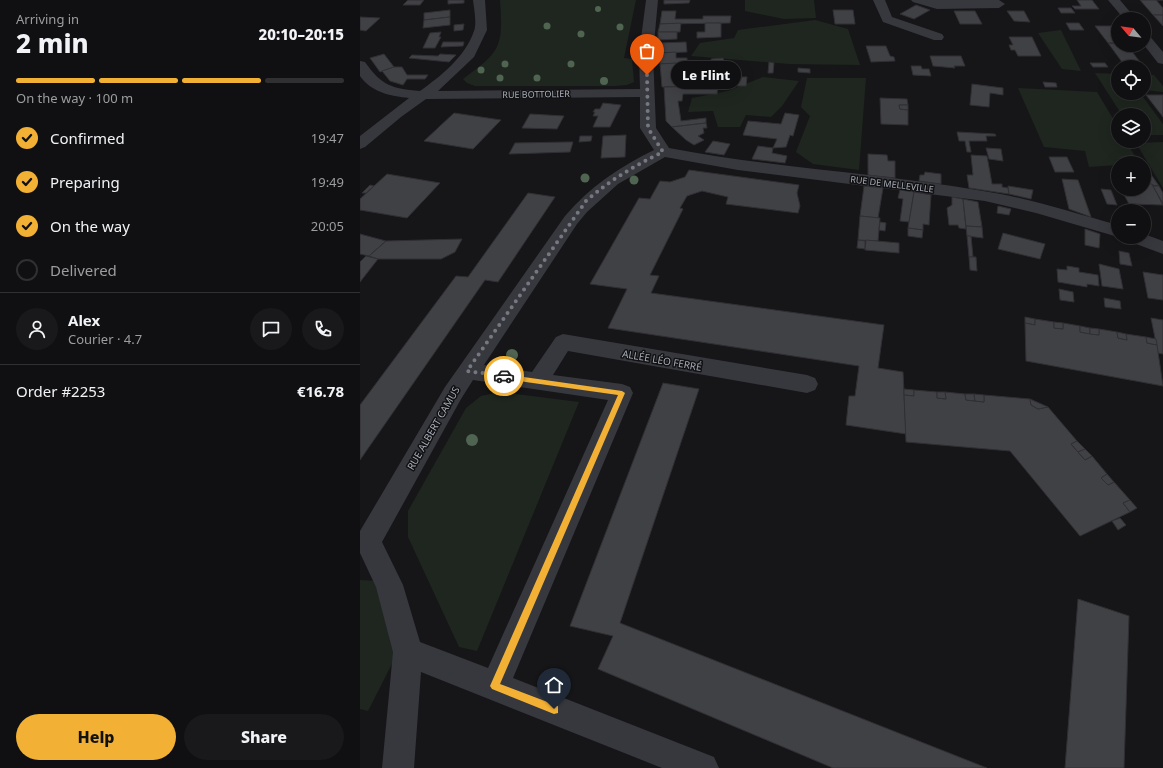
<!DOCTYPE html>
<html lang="en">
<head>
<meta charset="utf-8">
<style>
	body { margin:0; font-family:"Noto Sans",sans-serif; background:#19191b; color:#f1f3f6; height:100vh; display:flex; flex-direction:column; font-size:15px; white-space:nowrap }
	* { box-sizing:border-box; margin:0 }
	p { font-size:13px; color:#9c9d9f }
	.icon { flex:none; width:22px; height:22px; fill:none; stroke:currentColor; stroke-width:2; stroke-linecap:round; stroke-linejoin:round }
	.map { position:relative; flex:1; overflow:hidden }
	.panel { display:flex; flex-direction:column; background:#101012; width:360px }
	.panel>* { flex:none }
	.needle { width:26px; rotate:299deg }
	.tools { position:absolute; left:751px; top:12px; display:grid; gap:8px }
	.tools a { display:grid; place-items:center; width:40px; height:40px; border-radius:50%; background:#101012; box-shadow:0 4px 16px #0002,0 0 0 1px #303032; font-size:20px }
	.pin { position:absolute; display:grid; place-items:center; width:34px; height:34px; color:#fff; margin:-41px -17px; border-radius:50% 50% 50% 0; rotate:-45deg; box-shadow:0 0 4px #0007 }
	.pin .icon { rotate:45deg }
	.courier { position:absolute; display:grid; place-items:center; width:40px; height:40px; margin:-20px; border:3px solid #f2b134; border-radius:50%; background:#fff; color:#222; box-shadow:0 1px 5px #0007 }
	.bubble { position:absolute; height:28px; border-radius:14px; background:#101012; box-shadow:0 4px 16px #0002,0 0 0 1px #303032; font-size:13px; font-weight:800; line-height:28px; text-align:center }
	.overview em { font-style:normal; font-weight:800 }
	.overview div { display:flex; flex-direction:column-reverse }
	.overview { display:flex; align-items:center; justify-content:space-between; height:68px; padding:0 16px }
	h1 { font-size:26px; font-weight:800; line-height:30px }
	.bar { display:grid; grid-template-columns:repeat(4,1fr); gap:6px 4px; align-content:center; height:48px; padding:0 16px }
	.bar i { height:5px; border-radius:3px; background:#303032 }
	.bar .on { background:#f2b134 }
	.bar p { grid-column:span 4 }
	.line { display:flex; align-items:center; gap:10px; padding:0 16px; border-top:1px solid #303032 }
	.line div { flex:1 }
	.round { display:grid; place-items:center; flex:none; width:42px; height:42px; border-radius:21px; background:#19191b }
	ol { padding:0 16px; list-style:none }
	li { display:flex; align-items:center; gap:12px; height:44px }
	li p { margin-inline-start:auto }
	li .icon { padding:4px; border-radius:50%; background:#f2b134; color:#111; stroke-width:4 }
	li:last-child { color:#9c9d9f }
	li i { width:22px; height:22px; border:2px solid #303032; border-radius:50% }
	.action { display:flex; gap:8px; margin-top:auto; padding:8px 16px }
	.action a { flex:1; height:46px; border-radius:24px; background:#f2b134; color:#111; font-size:16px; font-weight:800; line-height:46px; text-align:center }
	.action a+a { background:#19191b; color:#f1f3f6 }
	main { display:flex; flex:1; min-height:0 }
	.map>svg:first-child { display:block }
	.green { fill:#1e261f }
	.building { fill:#404145; stroke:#303034 }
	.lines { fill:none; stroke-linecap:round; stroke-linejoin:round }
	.minor { fill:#37383d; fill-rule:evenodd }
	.tree { fill:#506452 }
	.route { fill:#f2b134 }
	.done { stroke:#757880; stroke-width:4; stroke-dasharray:0 7.2 }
	.labels { text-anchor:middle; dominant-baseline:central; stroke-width:3; stroke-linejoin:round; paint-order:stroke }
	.far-street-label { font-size:9px; fill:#a8adb8; stroke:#111113 }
	.street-label { font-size:10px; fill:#a8adb8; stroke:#111113 }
</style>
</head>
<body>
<main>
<section class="panel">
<div class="overview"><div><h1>2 min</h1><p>Arriving in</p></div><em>20:10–20:15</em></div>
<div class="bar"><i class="on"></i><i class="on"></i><i class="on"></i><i></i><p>On the way · 100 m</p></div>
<ol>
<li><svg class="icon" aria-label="check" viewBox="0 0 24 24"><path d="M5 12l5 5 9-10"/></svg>Confirmed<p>19:47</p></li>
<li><svg class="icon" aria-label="check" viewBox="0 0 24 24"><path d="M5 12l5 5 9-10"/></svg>Preparing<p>19:49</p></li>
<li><svg class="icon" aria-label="check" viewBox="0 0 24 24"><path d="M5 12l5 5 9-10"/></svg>On the way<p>20:05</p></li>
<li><i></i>Delivered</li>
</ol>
<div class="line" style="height:72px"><a class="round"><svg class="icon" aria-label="person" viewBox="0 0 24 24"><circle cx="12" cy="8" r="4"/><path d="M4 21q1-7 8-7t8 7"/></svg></a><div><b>Alex</b><p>Courier · 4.7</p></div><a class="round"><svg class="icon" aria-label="chat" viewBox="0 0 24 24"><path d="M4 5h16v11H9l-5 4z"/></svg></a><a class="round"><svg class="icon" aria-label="phone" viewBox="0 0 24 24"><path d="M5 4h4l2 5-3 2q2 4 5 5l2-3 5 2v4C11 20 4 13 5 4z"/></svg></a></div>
<div class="line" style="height:52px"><div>Order #2253</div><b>€16.78</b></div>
<div class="action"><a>Help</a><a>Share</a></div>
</section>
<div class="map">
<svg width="803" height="768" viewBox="0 0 803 768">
	<rect width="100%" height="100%" fill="#161618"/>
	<g class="green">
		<path d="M140,0H276L264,58L272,59L274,82L267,85L255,86H115L107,83L103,79C142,51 143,46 140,0Z"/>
		<path d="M385,0H454L456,18L424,19L385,11Z"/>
		<path d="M455,20L488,29L500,65L429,64L331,56L340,43L374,38L378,30Z"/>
		<path d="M701,30L721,71L702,69L678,33Z"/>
		<path d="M735,73L758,74V93H780L803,124V135H784V115H762Z"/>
		<path d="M784,75H794L803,86V92L784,90Z"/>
		<path d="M403,77L439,81L422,106L411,117L386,115L380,127H358L353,111L328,112L332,98L368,91Z"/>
		<path d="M447,78H506L499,170L453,164L436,152L450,116L441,107Z"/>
		<path d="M658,88L737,92L758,127V141H766L779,163H758V165L729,167L725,151L684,147Z"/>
		<path d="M803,142V188L776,143Z"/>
		<path d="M140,392L219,402L117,651L99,647L48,537V511L106,408L121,396Z"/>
		<path d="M0,580L18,581L38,652L8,711L0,709Z"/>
	</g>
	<g class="building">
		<path d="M48,0H64L60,5H43Z"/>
		<path d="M88,0H104V3L88,4Z"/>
		<path d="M304,0H330L329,3L304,4Z"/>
		<path d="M717,0H732L739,9H715L712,6H721Z"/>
		<path d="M780,0H803H796L803,8V15H793Z"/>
		<path d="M556,5L570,10L554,19L540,14Z"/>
		<path d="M698,8H711L715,13H701Z"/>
		<path d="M90,10V17L64,20V13Z"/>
		<path d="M473,10H493L495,24H475Z"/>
		<path d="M302,11H316L315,19H343V16H371L370,23L300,24Z"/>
		<path d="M594,11H615L622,24H600Z"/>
		<path d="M647,11H664L670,22L654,21Z"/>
		<path d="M793,15H803V26Z"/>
		<path d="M0,17L20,18L6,31L0,30Z"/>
		<path d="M90,17V25L63,28L64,20Z"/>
		<path d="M321,23L320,32H298L300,24Z"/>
		<path d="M345,23H361V37L337,38V32H345Z"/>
		<path d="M706,23H719L724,30H710Z"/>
		<path d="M104,24L103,30L94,31V25Z"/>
		<path d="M735,26H752L758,34V43H748Z"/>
		<path d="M81,32L79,37H81L75,48H63L70,33Z"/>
		<path d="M298,32H317V39L298,40Z"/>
		<path d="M649,37H672L681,56H658L655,50H651L649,45H653Z"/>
		<path d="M83,42H104L103,46L81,47Z"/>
		<path d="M326,42L327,52L300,53L299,43Z"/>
		<path d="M748,43L767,45L780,62H762Z"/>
		<path d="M506,46H526L530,56L534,57L535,61L511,62Z"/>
		<path d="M316,52V58H327V63L300,64V53Z"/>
		<path d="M24,54L34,67L20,72L10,58Z"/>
		<path d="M80,54L96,55L89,62L49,58L52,55L78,56Z"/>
		<path d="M570,56H601L605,66H594L595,68L573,66Z"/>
		<path d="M363,58L364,61L352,62L351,59Z"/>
		<path d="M409,62L414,63L413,73H408Z"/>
		<path d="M316,63L317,68H329L330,72H335L336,83L358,82V86L302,87L300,64Z"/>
		<path d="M730,63H745L748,67H733Z"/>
		<path d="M551,66H561L562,69H569L571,76L553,75Z"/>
		<path d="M34,67H42L47,75H68L65,79H47L43,85L30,81L22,71Z"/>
		<path d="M438,68L450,69V73L438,72Z"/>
		<path d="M378,77H387L386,86H377Z"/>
		<path d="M683,82L696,83L697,87H685Z"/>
		<path d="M612,84L643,88V95L630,93L629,107L610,105Z"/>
		<path d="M358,86L357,94H323L322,101H318L321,121L346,118V123L312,127L306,121L304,87Z"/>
		<path d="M786,95H803V117Z"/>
		<path d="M520,98L547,99L548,105H539L540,109L548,110V125L521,124Z"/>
		<path d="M243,103L261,105L250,127H233L238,116H233L235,112H233L235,109H240Z"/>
		<path d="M539,105H548V110L540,109Z"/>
		<path d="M94,113L141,120L113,149L64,141Z"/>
		<path d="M425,113L439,115L433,136L430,135L426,147L413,148L417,139L383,135L388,121L421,124Z"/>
		<path d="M170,114L204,116L197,129L162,128Z"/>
		<path d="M346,123L347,128H343L344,133L338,136L344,140L334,145L326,140L312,127Z"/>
		<path d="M597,132L635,134L636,136H626L627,141H609L611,152H607L605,141H599Z"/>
		<path d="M266,135L265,157L241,158L243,136Z"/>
		<path d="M220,136H232L231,141L219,142Z"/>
		<path d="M353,141L370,144L364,155L345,152Z"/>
		<path d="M207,142H213L210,152L149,154L155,143Z"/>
		<path d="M398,146L413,148L412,153L427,156L425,163L392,159Z"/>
		<path d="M626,148L641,149L643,161L629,159Z"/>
		<path d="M508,154L527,155L528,161H535V178L508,175Z"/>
		<path d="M611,155L627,156L632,184H642V187L648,188L649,194L609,188L607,175H613Z"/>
		<path d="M689,157H707L714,172H695Z"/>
		<path d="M329,170L439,185L437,193L440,206L438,213L366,204L368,197L342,191L327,196L320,208L323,209L290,275L299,276L291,293L524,325L518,368L543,372L546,434L486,425L489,396H495L499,366L248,328L267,289L230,284L279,198L290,199L300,181L310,182L325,177Z"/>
		<path d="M784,170H788L799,186L784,184Z"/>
		<path d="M565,172L581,174V184L559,181L560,175H564Z"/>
		<path d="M27,174L80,183L47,218L0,210V199Z"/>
		<path d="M702,179L718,180L731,217L709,209Z"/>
		<path d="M784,184H792L803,205L769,204L761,189H784Z"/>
		<path d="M10,185L14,186L6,193H2Z"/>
		<path d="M504,186L523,188L518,218L500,216Z"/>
		<path d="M648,186L673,190L671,199L649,194Z"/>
		<path d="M793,186H799L803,193V204Z"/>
		<path d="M741,189L751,190L757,205L747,204Z"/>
		<path d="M540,190L554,192L549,222L540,221L543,199L538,198Z"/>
		<path d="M554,192L571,195L569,225L563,224V230L548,228Z"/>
		<path d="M168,193L195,197L138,282L125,280L0,460V405L96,276L108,277Z"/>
		<path d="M592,197L603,199L606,229L599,228L598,225H589L587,208L592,205Z"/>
		<path d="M603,199L618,202L622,227L606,226Z"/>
		<path d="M638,206L651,209L649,215L637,213Z"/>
		<path d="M500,216L520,218L518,241L498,240Z"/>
		<path d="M520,222L526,223L525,231L519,230Z"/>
		<path d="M606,226L622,227L623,238L607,236Z"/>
		<path d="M548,228L563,230L562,238L548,236Z"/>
		<path d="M725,229L740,234L739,248L725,245Z"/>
		<path d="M643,233L685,244L680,259L638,249Z"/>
		<path d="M0,234L26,241L9,256L0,254Z"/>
		<path d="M607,236H611L613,257H609Z"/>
		<path d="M102,239L95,252L81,259H18L9,256L26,241Z"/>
		<path d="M498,240L505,241V249L497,248Z"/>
		<path d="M506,240L539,243V253L505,250Z"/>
		<path d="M759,251L769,253L772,266L760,264Z"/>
		<path d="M6,256L18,259L0,282V262Z"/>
		<path d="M609,257H616L617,271L610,270Z"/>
		<path d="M739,264L759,269L763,289L742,286Z"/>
		<path d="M707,266L719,268V272L738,275L739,286L727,284V287L698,282L697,269L707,270Z"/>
		<path d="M783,272L803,275V300L788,298Z"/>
		<path d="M699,289L713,292L714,302L700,300Z"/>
		<path d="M744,298L760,301L761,309L745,307Z"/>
		<path d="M665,317L675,319V325L665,323Z"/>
		<path d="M791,318L803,320V354L798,353Z"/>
		<path d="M675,319L694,322V328L703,329V323L720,326V332L739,335V329L757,332L758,338L767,340L766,334L786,337L787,343L797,345L803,386L666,361L665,323L675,325Z"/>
		<path d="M694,322L703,323V329L694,328Z"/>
		<path d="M720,326L730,328V334L720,332Z"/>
		<path d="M730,328L739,329V335L730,334Z"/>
		<path d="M757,332L766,334L767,340L758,338Z"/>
		<path d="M786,337L796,339L797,345L787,343Z"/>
		<path d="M303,383L339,389L260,623L627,768H473L238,669L253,636L210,626Z"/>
		<path d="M544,389L554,390V396L544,395Z"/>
		<path d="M554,390L577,392V398L586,399L585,392L605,394L606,400L624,402V395L670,399L671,405L678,409L688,407L717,441L711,444L725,460L732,456L747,474L741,478L748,485L754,482L770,500L763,503L770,512L720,536L650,451L546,442L544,395L554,396Z"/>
		<path d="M577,392H585L586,399L577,398Z"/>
		<path d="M605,394H614L615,401L606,400Z"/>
		<path d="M614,394L624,395V402L615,401Z"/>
		<path d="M670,399L688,407L678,409L671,405Z"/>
		<path d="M717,441L725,449L718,452L711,444Z"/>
		<path d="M725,449L732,456L725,460L718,452Z"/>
		<path d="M747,474L754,482L748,485L741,478Z"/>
		<path d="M770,500L777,508L770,512L763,503Z"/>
		<path d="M760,518L766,525L758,530L752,521Z"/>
		<path d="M718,599L769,616L764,768H705Z"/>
	</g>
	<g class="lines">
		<g class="minor">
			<path d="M113,0H125L127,30L114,57L78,91L280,89L279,54L286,0H298L293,54L296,128L309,148C413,168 519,173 623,191C669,198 713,213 758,225V237L676,213L625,201L378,170L305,157L258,184L227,212L217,224L124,365L172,372L196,337L203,334L447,375L455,378L458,384L455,390L447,393L208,351L193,375L262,384L270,387L273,393L153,678L354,757L359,768H302L61,672L54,768H22L33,652L16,587L0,553V531L85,387L205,216C230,187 259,167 294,150L280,128V97L66,99L41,117L5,147L0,149V136L49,98C30,96 11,92 0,76V61L5,62C21,85 32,89 60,91C81,76 105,57 114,31C117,23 114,9 113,0ZM113,380L248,400L128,668L60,642L43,585L22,542L101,399Z"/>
			<path d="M513,0H525L532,17L582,34L584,37L582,40H574L523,22Z"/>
			<path d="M551,0H639L645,4L639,8L577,9L553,2Z"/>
			<path d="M748,0H760L776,19H764Z"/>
			<path d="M784,33L788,34L803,52V64L798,63L784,45Z"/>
			<path d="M784,234L803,241V254L768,241L765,237H784Z"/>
		</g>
	</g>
	<g class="tree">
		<circle cx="238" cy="9" r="3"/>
		<circle cx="187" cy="26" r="3.5"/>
		<circle cx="260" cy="27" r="3.5"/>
		<circle cx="221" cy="34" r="3.5"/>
		<circle cx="145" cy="64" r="3.5"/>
		<circle cx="211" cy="64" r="3.5"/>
		<circle cx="121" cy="70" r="3.5"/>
		<circle cx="140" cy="78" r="3.5"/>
		<circle cx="177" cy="78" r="3.5"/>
		<circle cx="244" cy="81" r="4"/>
		<circle cx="225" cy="178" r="4.5"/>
		<circle cx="274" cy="180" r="4.5"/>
		<circle cx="152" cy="355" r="6"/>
		<circle cx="112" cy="440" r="6"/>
	</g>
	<path class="route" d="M142,374L262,391L265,393L140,684L198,706V713L194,714L132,689L130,686L258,395L144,379L142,378Z"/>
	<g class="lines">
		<path class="done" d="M144,376L107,371L226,201C250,180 274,166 303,152L288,128L287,75"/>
	</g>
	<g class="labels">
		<g class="far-street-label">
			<text transform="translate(176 94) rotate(-1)">RUE BOTTOLIER</text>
			<text transform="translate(532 184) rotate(7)">RUE DE MELLEVILLE</text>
		</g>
		<g class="street-label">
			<text transform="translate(302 360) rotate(10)">ALLÉE LÉO FERRÉ</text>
			<text transform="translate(73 428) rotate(-60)">RUE ALBERT CAMUS</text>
		</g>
	</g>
</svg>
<div class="tools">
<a><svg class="needle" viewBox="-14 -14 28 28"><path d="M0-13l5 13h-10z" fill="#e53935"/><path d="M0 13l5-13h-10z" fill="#9c9d9f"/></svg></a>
<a><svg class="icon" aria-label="locate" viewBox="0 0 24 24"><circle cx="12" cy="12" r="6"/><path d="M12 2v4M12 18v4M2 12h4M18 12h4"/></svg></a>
<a><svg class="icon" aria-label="layers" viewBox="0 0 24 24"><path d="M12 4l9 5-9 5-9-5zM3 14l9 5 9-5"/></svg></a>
<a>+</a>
<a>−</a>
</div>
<div class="pin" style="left:287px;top:75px;background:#ea580c"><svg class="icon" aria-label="bag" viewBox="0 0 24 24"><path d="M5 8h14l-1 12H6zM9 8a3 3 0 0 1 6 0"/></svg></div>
<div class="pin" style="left:194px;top:709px;background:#1f2937"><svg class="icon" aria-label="home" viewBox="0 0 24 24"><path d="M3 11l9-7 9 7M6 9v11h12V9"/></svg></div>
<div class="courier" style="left:144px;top:376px"><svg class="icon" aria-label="car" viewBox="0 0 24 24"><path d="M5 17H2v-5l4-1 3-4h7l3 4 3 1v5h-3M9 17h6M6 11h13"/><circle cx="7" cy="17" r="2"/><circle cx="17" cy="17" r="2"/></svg></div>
<div class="bubble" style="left:311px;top:61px;width:70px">Le Flint</div>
</div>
</main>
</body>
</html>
